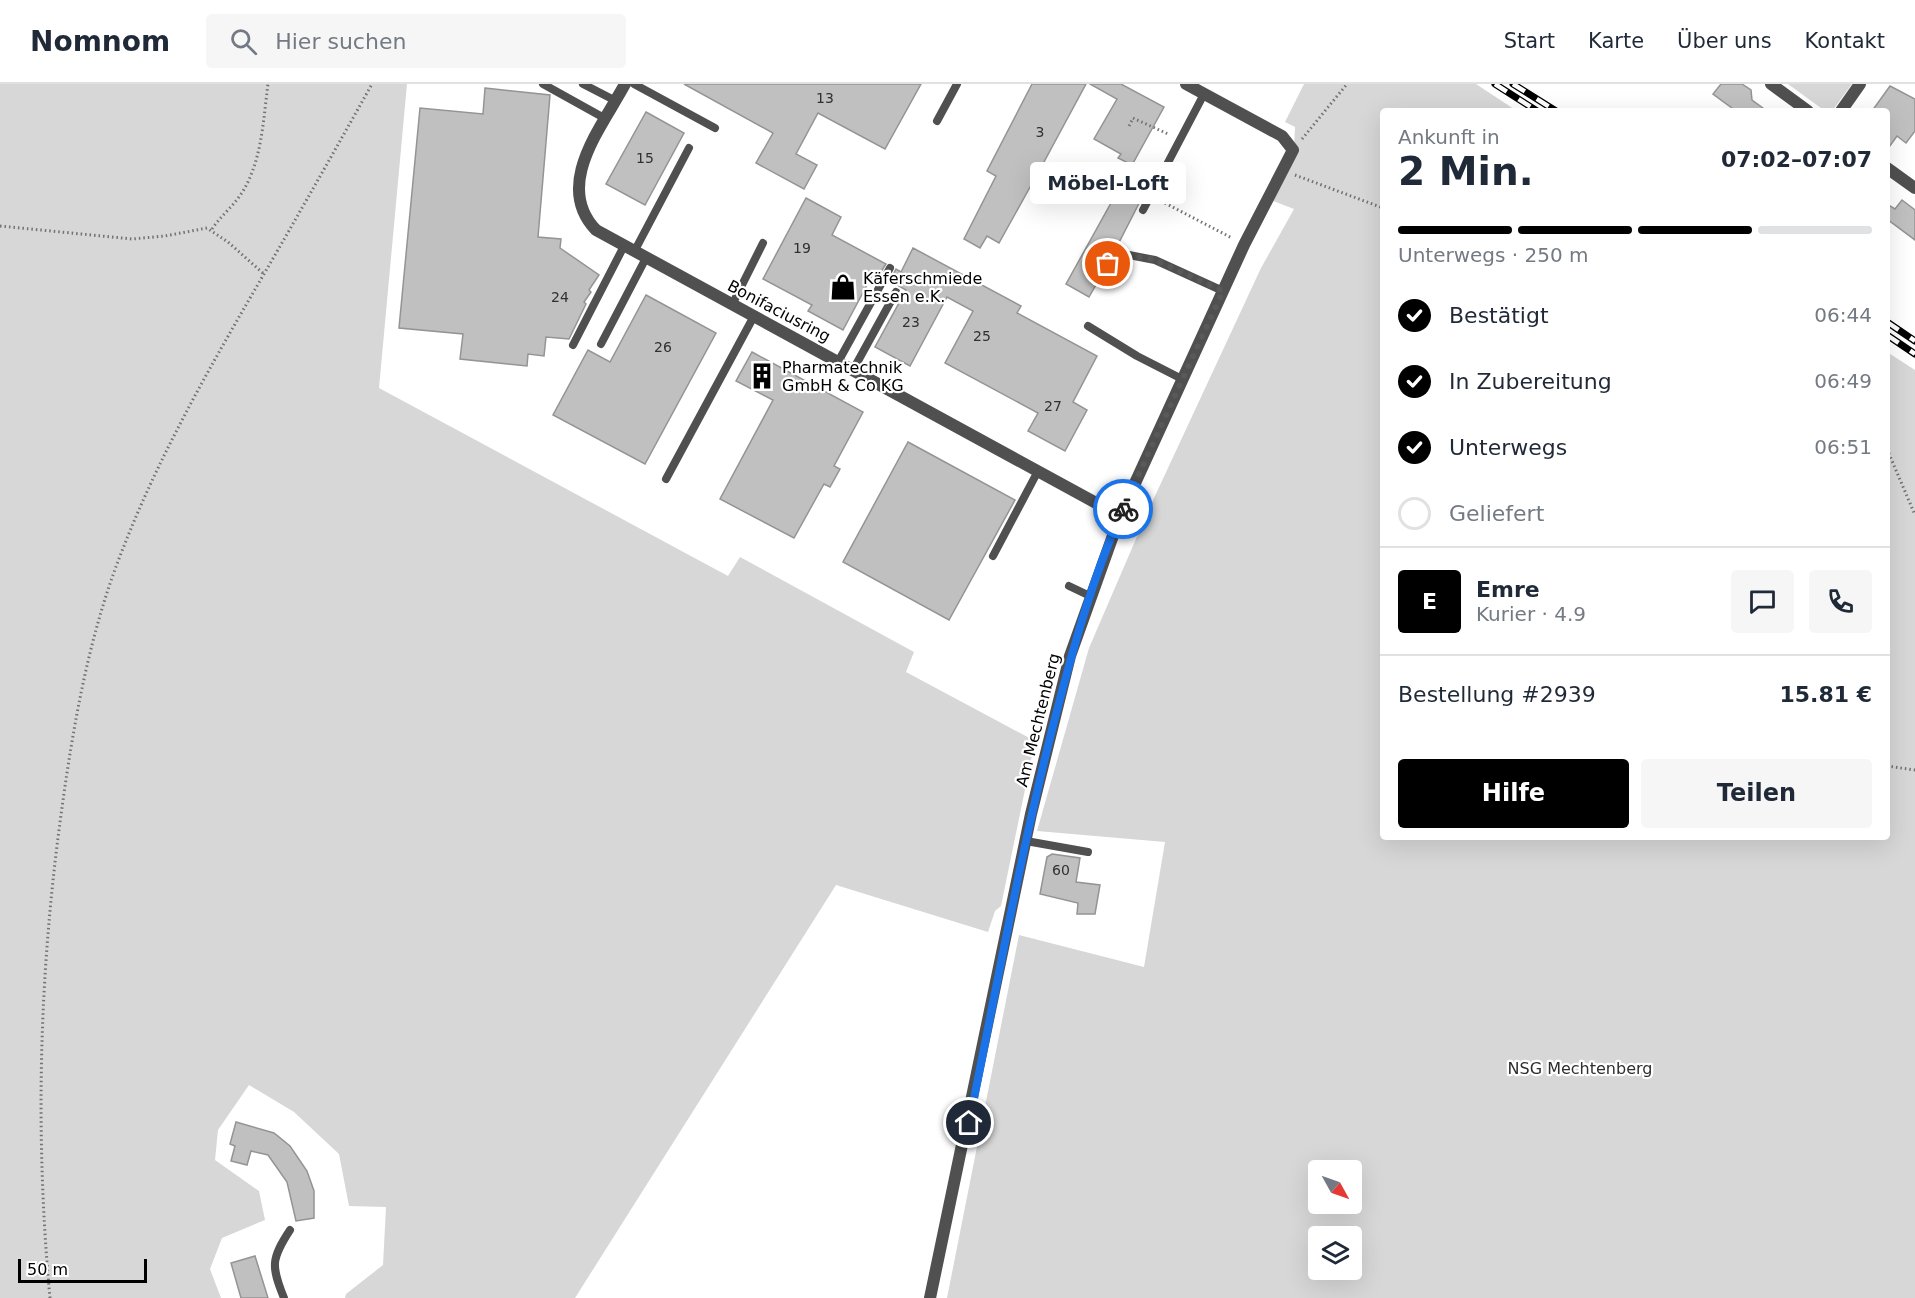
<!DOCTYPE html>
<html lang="de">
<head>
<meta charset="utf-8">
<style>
	body { margin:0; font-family:"DejaVu Sans",sans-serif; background:#f6f6f7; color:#1f2937; height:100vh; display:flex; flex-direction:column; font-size:22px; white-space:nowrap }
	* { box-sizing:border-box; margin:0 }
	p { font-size:20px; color:#747a83 }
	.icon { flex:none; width:33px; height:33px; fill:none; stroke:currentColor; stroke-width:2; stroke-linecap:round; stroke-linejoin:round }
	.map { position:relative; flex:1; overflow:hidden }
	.drawer { position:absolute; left:1380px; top:24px; width:510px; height:732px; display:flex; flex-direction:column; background:#fff; border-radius:6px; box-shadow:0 6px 24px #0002 }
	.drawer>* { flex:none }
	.needle { width:39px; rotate:130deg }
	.fabs { position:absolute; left:1308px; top:1076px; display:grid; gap:12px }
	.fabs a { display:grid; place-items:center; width:54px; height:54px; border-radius:6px; background:#fff; box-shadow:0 6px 24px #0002; font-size:30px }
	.scale { position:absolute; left:18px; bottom:15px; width:129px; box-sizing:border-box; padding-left:6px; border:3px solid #000; border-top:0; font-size:16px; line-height:21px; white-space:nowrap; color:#000; -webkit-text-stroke:4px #fff; paint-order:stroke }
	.pin { position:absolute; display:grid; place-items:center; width:51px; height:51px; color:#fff; margin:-26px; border:3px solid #fff; border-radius:50%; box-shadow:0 2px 6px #0007 }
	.courier { position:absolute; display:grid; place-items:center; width:60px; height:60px; margin:-30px; border:4px solid #1a73e8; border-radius:50%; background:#fff; color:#222; box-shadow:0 2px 8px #0007 }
	.bubble { position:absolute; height:42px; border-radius:6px; background:#fff; box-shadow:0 6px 24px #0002; font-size:20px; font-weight:700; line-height:42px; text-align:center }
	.head em { font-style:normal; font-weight:700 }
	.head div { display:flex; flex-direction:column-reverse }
	.head { display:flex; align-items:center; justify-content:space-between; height:102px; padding:0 18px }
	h1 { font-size:39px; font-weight:700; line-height:45px }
	.bar { display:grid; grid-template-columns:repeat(4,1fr); gap:9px 6px; align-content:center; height:72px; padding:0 18px }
	.bar i { height:8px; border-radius:4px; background:#e0e1e3 }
	.bar .selected { background:#000 }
	.bar p { grid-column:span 4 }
	.line { display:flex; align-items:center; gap:15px; padding:0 18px; border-top:2px solid #e0e1e3 }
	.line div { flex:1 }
	.round { display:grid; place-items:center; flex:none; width:63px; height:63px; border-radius:6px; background:#f6f6f7 }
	ol { padding:0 18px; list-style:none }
	li { display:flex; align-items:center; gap:18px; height:66px }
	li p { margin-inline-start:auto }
	li .icon { padding:6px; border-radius:50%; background:#000; color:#fff; stroke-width:4 }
	li:last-child { color:#747a83 }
	li i { width:33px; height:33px; border:3px solid #e0e1e3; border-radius:50% }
	.cta { display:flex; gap:12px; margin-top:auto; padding:12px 18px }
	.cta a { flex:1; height:69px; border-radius:6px; background:#000; color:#fff; font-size:24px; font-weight:700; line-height:69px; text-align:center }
	.cta a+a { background:#f6f6f7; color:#1f2937 }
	header { display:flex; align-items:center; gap:36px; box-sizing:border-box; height:84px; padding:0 30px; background:#fff; border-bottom:2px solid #e0e1e3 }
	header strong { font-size:28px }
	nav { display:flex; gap:33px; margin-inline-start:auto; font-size:21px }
	.search { width:420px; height:54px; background:#f6f6f7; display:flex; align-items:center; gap:15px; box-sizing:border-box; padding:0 21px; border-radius:6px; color:#747a83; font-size:22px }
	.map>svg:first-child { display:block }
	.green { fill:#d7d7d7; fill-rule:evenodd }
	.building { fill:#c0c0c0; stroke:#949494; stroke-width:1.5 }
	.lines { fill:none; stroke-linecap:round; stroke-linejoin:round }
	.path { stroke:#727272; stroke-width:3; stroke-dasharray:1.5 3; stroke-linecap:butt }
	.lane { stroke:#505050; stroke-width:8 }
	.street { stroke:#505050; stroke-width:12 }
	.rail-casing { stroke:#000; stroke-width:7 }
	.rail { stroke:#fff; stroke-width:4.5; stroke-dasharray:14; stroke-linecap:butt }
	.path-bridge { stroke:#727272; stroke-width:3; stroke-dasharray:1.5 3; stroke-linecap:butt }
	.done { stroke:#595959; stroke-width:6; stroke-dasharray:0 10.8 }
	.route { stroke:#1a73e8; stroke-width:8 }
	.labels { text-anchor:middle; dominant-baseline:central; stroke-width:4.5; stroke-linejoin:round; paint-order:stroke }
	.number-label { font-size:14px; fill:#303030 }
	.poi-label { font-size:16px; fill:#000; stroke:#fff; text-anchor:start }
	.street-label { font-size:16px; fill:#000; stroke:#fff }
	.park-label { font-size:16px; fill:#2e2e2e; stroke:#fff }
</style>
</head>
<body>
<header>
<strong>Nomnom</strong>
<div class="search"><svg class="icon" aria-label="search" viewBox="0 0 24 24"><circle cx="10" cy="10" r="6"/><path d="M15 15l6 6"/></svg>Hier suchen</div>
<nav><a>Start</a><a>Karte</a><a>Über uns</a><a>Kontakt</a></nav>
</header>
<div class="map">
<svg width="1915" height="1214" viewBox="0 0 1915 1214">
	<rect width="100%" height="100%" fill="#fff"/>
	<g class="green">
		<path d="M0,0H407L379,304L728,492L740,473L914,568L906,588L1035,657L1001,822L995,827L988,848L836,801L575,1214H345L346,1210L383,1181L386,1123L349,1122L339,1070L294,1028L249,1001L218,1046L215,1076L259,1107L265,1136L222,1154L210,1185L221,1214H0Z"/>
		<path d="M1304,0H1476L1517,27H1383V753H1887V268L1915,286V1214H947L1019,851L1144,883L1165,758L1037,747L1089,564L1148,427L1261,184L1294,125L1268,115L1294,65L1295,43L1285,38ZM1318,1086H1352V1119H1318ZM1318,1152H1352V1185H1318Z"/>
		<path d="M1788,0H1852L1832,27H1825Z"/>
	</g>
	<g class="building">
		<path d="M684,0H921L885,65L818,29L796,70L817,81L804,105L756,79L773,49Z"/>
		<path d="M1032,0H1086L1044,78L1068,92L1062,104L1046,95L1043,101L1034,96L999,159L987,152L980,164L964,155L996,92L987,87Z"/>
		<path d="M1090,0H1121L1164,23L1132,81L1118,74L1121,70L1094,55L1117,15Z"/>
		<path d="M1721,0H1742L1751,6L1752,16L1767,27H1736L1713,10Z"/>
		<path d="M1890,2L1915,15V47L1906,59L1897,52L1887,66V27H1872Z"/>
		<path d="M485,4L550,11L538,153L561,155L560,164L599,191L589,206L591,208L584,218L586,220L569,255L546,253L544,272L528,270L527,282L460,275L463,250L399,244L420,24L483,30Z"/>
		<path d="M646,28L684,49L645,121L606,100Z"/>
		<path d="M1131,83L1152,94L1111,174L1102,177L1105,185L1089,213L1066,200Z"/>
		<path d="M806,114L841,133L832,151L886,180L879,191L874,188L843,246L808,227L812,221L763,195Z"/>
		<path d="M1902,116L1915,126V156L1887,135V120L1895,125Z"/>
		<path d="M913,164L1021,222L1017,229L1097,272L1073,318L1087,326L1065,367L1028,347L1038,329L945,279L973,227L947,213L910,282L875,263L906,206L890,197L896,185L901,188Z"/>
		<path d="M646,211L716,249L645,380L553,331L588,266L610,278Z"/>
		<path d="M752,268L863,328L834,382L840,385L830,403L824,400L794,454L720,415L773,316L736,297Z"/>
		<path d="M908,358L1015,416L949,536L843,478Z"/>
		<path d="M1052,770L1080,774L1076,798L1100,801L1095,830H1077L1078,819L1040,810L1047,773Z"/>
		<path d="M236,1038L274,1049L290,1062L307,1087L314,1107V1134L296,1137L287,1098L268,1071L251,1067L247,1081L231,1077L235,1062L230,1060Z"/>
		<path d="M255,1172L268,1214H241L231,1179Z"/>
	</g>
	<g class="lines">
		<g class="path">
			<path d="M1129,42L1133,34L1168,50"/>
			<path d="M1302,55L1347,0"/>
			<path d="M1295,91L1383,124"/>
			<path d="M1161,117L1232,154"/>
			<path d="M0,142L132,155L165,152L207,144L228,158L264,190"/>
			<path d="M212,145C220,133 231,124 239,113C262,81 263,37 268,0"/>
			<path d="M1887,365L1915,431"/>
			<path d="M1887,682L1915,686"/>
			<path d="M1653,754V753"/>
			<path d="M50,1214C35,1053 39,891 61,731C73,642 89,550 122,467C158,374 207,288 257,202C296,135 334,68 372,0"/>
		</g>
		<g class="lane">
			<path d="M543,0L606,35"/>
			<path d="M583,0L616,17"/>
			<path d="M634,0L715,44"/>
			<path d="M937,37L957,0"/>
			<path d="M1143,126L1204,10"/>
			<path d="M634,168L689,64"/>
			<path d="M1108,180L1120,187L1129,171L1155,176L1223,207"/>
			<path d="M732,221L763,159"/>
			<path d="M1088,242L1137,272L1182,295"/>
			<path d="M601,260L646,174"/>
			<path d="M573,261L624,162"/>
			<path d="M838,278L890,184"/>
			<path d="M853,286L896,208"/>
			<path d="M666,395L754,232"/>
			<path d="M993,472L1038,387"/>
			<path d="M1069,502L1090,512"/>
			<path d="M1026,757L1088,768"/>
			<path d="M284,1214C271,1182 271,1175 290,1146"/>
		</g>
		<g class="street">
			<path d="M625,0C602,43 553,101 596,146L1120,432"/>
			<path d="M1771,0L1808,27"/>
			<path d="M1841,27L1860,0"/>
			<path d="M1887,84L1915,104"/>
			<path d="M930,1214L1031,730L1070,572L1120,432L1244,161L1293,66L1282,52L1186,0"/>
		</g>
		<g class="rail-casing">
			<g id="rail">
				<path d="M1495,0L1537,27"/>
				<path d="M1513,0L1556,27"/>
				<path d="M1887,238L1915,257"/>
				<path d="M1887,251L1915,270"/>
			</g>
		</g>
		<use href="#rail" class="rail"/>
		<path class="path-bridge" d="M1146,109L1159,116"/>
	</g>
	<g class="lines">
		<path class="done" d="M1108,180L1120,187L1129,171L1155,176L1223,207L1123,425"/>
		<path class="route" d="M969,1039C996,908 1019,776 1052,646C1071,572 1091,496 1123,425"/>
	</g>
	<defs>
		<g id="shop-bare" transform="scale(2.07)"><path d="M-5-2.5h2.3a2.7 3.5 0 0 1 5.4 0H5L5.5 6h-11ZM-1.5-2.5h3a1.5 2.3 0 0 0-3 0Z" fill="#000" stroke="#fff" stroke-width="2.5" paint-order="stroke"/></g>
		<g id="building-bare" transform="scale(2.07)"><path d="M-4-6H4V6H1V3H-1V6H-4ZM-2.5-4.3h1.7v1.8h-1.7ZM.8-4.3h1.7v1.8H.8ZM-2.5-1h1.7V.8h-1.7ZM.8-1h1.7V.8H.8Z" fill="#000" stroke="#fff" stroke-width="2.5" paint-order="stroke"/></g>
	</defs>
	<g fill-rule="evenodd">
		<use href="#shop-bare" x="843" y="203"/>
		<use href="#building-bare" x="762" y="292"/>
	</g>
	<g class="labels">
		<g class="number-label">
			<text x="825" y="14">13</text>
			<text x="1040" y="48">3</text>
			<text x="645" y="74">15</text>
			<text x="802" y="164">19</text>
			<text x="560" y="213">24</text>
			<text x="911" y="238">23</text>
			<text x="982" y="252">25</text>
			<text x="663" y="263">26</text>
			<text x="1053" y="322">27</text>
			<text x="1061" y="786">60</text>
		</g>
		<g class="poi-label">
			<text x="863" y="194">Käferschmiede<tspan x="863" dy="18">Essen e.K.</tspan></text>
			<text x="782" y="283">Pharmatechnik<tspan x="782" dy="18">GmbH &amp; Co KG</tspan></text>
		</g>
		<g class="street-label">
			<text transform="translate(779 227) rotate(28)">Bonifaciusring</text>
			<text transform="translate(1038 636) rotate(-76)">Am Mechtenberg</text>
		</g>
		<g class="park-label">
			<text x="1580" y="984">NSG Mechtenberg</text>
		</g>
	</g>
</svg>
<div class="fabs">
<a><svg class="needle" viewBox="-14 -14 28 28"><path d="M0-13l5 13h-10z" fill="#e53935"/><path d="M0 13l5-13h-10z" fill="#747a83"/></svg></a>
<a><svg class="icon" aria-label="layers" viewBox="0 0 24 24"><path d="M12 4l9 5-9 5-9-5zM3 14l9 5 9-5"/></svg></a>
</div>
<div class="scale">50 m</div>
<div class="pin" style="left:1108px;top:180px;background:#ea580c"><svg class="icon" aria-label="bag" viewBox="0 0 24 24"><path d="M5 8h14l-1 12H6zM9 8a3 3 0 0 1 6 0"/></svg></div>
<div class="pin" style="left:969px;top:1039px;background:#1f2937"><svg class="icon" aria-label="home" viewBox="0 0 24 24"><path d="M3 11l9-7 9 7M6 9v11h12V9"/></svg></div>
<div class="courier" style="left:1123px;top:425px"><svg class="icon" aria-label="bike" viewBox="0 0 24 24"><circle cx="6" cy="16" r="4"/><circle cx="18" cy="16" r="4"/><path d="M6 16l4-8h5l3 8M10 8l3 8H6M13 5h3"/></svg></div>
<div class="bubble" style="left:1030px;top:78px;width:156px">Möbel-Loft</div>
<section class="drawer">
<div class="head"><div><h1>2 Min.</h1><p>Ankunft in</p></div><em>07:02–07:07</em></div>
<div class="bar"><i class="selected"></i><i class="selected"></i><i class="selected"></i><i></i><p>Unterwegs · 250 m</p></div>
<ol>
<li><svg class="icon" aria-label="check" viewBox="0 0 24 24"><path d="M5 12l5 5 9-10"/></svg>Bestätigt<p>06:44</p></li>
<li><svg class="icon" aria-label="check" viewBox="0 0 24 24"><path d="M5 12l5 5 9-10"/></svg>In Zubereitung<p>06:49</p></li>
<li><svg class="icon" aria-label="check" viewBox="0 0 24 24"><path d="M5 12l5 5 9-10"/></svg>Unterwegs<p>06:51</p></li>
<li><i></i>Geliefert</li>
</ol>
<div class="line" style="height:108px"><b class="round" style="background:#000;color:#fff">E</b><div><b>Emre</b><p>Kurier · 4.9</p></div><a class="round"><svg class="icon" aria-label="chat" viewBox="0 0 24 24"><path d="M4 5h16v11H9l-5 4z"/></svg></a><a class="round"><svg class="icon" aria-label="phone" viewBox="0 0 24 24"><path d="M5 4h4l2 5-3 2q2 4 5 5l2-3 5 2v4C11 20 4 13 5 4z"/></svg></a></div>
<div class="line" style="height:78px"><div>Bestellung #2939</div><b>15.81 €</b></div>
<div class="cta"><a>Hilfe</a><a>Teilen</a></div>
</section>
</div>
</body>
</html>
